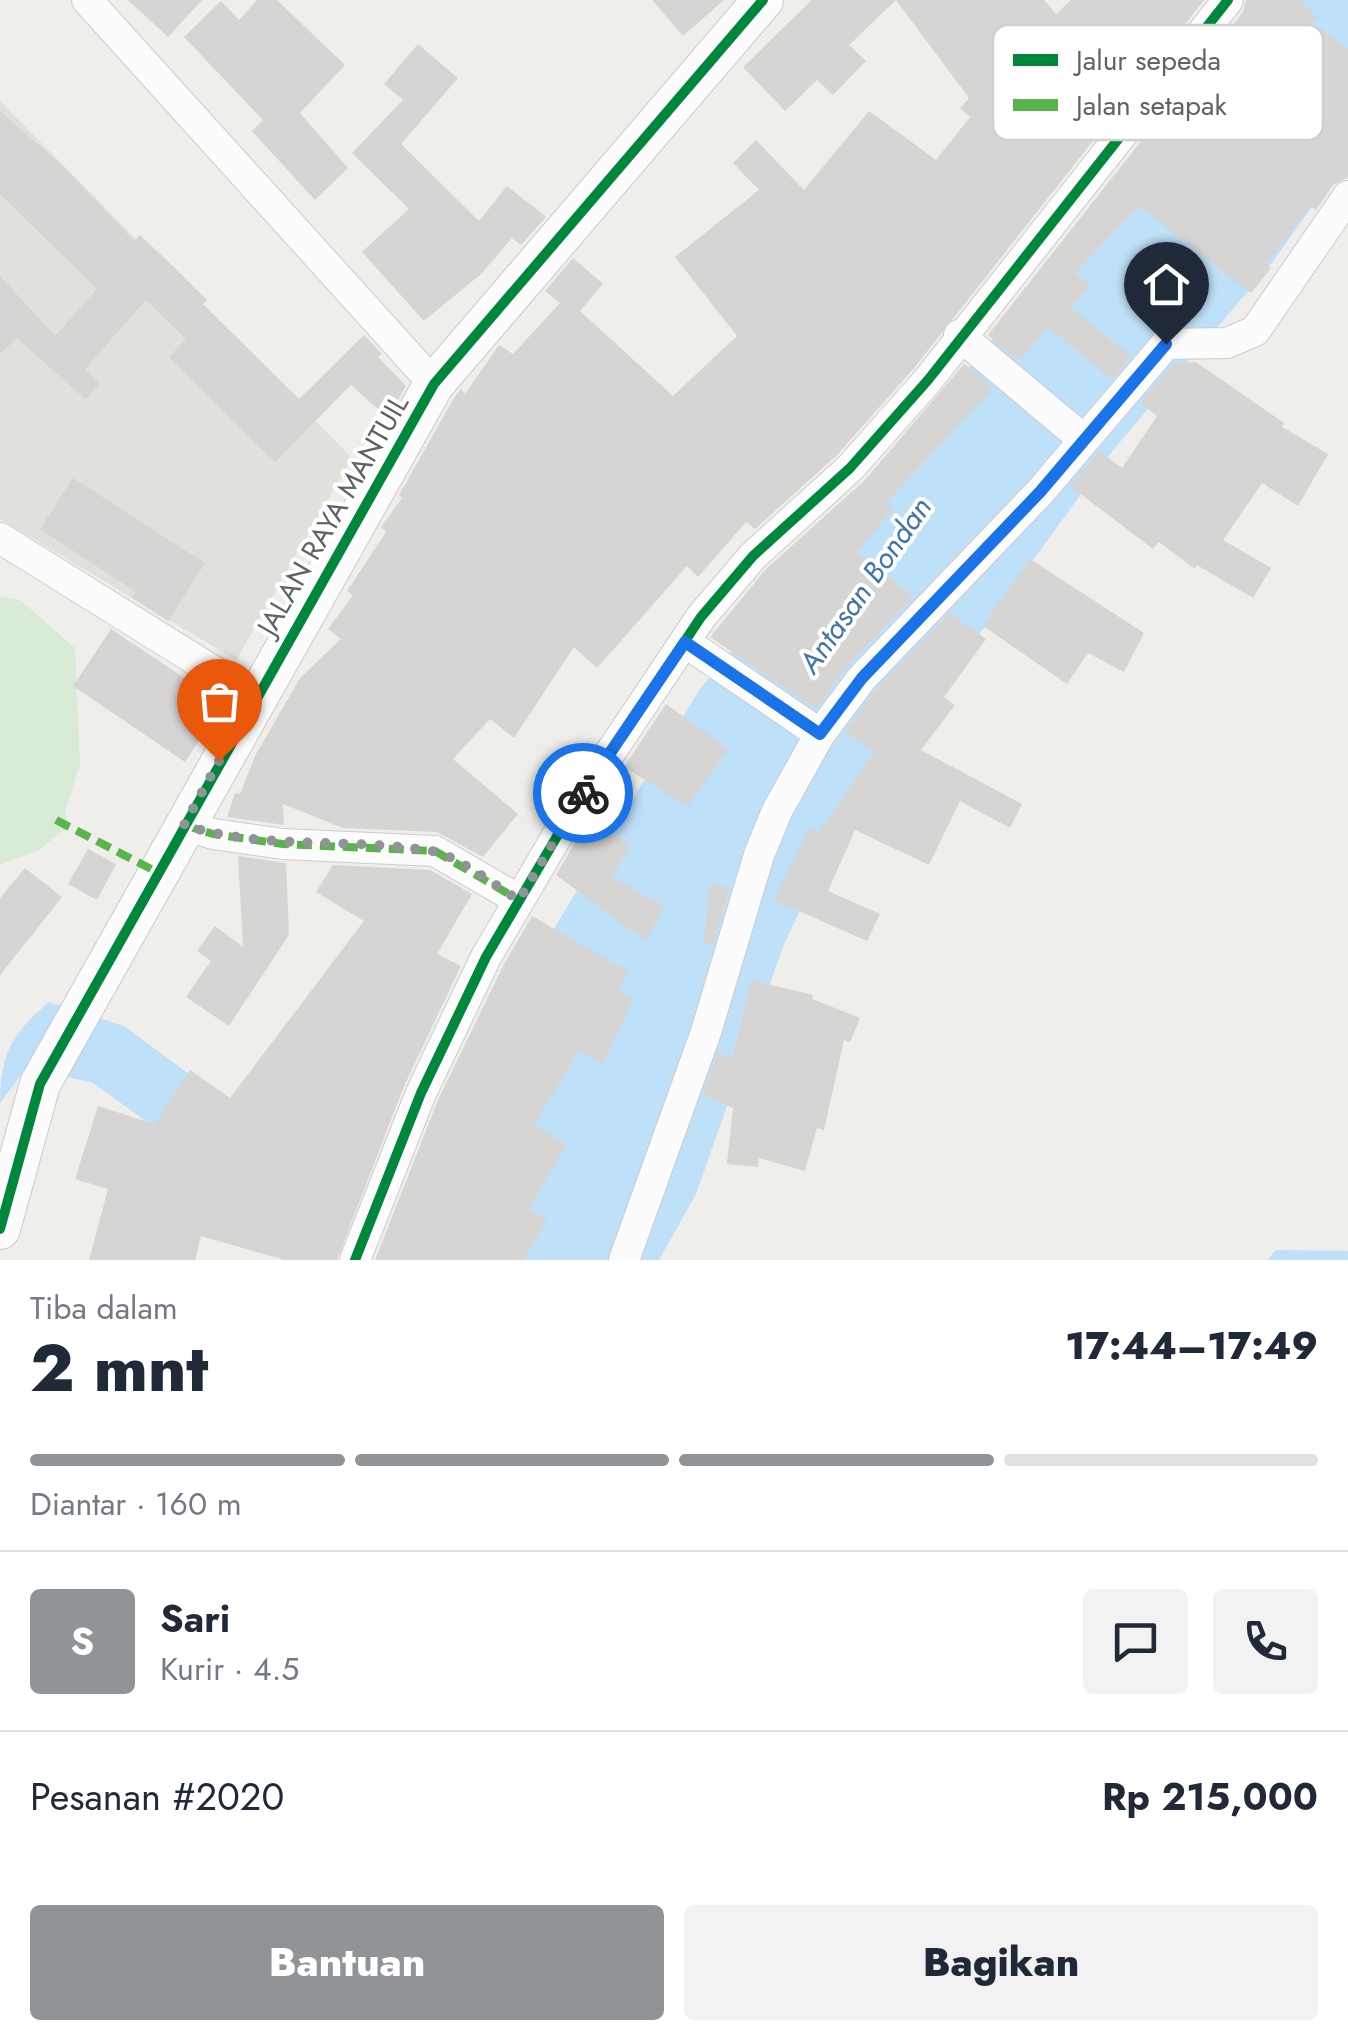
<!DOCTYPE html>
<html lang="id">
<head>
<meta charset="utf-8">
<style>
	body { margin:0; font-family:Jost,sans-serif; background:#f2f2f3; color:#1f2937; height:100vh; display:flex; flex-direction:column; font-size:38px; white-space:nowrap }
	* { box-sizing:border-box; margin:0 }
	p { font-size:32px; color:#747a83 }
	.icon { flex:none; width:55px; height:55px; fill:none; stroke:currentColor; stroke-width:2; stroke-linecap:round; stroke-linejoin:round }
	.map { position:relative; height:1260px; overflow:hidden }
	.drawer { display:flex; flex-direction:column; background:#fff; flex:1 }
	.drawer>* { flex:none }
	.pin { position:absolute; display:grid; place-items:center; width:85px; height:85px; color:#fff; margin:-102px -42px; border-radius:50% 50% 50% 0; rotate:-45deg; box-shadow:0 0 10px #0007 }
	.pin .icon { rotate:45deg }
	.courier { position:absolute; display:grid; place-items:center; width:100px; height:100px; margin:-50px; border:8px solid #1a73e8; border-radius:50%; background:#fff; color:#222; box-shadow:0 2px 12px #0007 }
	.head em { font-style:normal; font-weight:800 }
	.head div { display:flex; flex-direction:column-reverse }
	.head { display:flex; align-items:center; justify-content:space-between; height:170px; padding:0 30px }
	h1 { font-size:65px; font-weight:800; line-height:75px }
	.bar { display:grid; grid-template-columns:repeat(4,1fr); gap:15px 10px; align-content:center; height:120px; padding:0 30px }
	.bar i { height:12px; border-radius:8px; background:#e0e1e3 }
	.bar .active { background:#919496 }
	.bar p { grid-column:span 4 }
	.line { display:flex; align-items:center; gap:25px; padding:0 30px; border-top:2px solid #e0e1e3 }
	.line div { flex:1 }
	.round { display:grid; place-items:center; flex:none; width:105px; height:105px; border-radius:10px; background:#f2f2f3 }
	.primary-button { display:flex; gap:20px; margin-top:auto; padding:20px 30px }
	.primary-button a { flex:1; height:115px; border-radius:10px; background:#919496; color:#fff; font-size:40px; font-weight:800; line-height:115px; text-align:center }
	.primary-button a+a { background:#f2f2f3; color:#1f2937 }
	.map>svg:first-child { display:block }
	.education { fill:#e2e0da }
	.green { fill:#d8ebd6 }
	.water { fill:#bfe0f9 }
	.building { fill:#d6d5d3 }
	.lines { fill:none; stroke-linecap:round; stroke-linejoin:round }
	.street-casing { stroke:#cbcccc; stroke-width:32 }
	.secondary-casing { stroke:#cacacb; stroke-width:42 }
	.street { stroke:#fdfcfc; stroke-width:30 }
	.secondary { stroke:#fdfcfc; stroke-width:40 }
	.quiet { stroke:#58b549; stroke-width:8; stroke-dasharray:15 8; stroke-linecap:butt }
	.cycleway-casing { stroke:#fff; stroke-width:16 }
	.cycleway { stroke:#00873e; stroke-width:10 }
	.done { stroke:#919496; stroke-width:10; stroke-dasharray:0 18 }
	.route { stroke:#1a73e8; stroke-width:12 }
	.labels { text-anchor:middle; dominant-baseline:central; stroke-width:8; stroke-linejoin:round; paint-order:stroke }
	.street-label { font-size:28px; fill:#5f6368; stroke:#fff }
	.water-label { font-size:30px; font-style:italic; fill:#4174aa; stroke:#fff }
	.key { fill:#fff; stroke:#cfd0d2; stroke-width:2.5 }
	.key-label { font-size:28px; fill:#5f6368 }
</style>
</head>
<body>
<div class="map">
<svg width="1348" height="1260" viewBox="0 0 1348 1260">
	<rect width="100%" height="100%" fill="#efeeea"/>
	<path class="education" d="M0,101L352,458L236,660L0,519Z"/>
	<path class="green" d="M0,596L20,600L75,648L80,764L65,812L69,826L39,850L0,865Z"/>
	<g class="water">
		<path d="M1267,0H1348V156L1271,264L1114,449L845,818L784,944L696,1194L659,1260H393L459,1084L700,689L995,336Z"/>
		<path d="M49,1002L124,1026L235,1108L292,1138L320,1161L331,1205L319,1260H282L298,1213L288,1174L157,1129L93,1083L27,1067L0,1103C0,1055 12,1033 49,1002Z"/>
		<path d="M1276,1250L1348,1251V1260H1267Z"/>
	</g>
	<g class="building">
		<path d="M128,0H202L168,37Z"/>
		<path d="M257,0H277L345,65L300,113L348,168L315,200L252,131L263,120L184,37L221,1L239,20Z"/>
		<path d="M652,0H724L683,36Z"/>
		<path d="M812,0H1044L1056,14L1071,0H1204L914,368L837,455L755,529L746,522L698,577L687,566L597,668L574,647L514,738L490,719L453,759L518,814L483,857L437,832L343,828L283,804L284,825L227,817L235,793L240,794L255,756L300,678L341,639L328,629L353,595L347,591L386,532L381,527L402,498L399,495L454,398L461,389L465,394L499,345L513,354L560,303L545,291L573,258L603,284L580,311L673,396L737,336L675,257L759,190L733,163L756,140L804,190L869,111L936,160L970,117L960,108L969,98L896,0L849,45L866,61L833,95L817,80L785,111L743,67Z"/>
		<path d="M1246,0H1300L1317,17L1312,23L1348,49V177L1333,185L1316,210L1310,206L1266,264L1271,268L1251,293L1139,206L1075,273L1090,285L1071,308L1131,356L1112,379L1048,327L1022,359H1017L988,335L1243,12Z"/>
		<path d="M418,44L458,78L401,144L479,221L507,186L546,217L521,245L512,238L481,274L424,321L362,252L409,209L352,153L403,100L384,84Z"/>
		<path d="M0,111L66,169L134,241L140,235L178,271L207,300L203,304L299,399L364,335L382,354L378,357L406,386L388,418L351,385L275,462L169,357L186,339L146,300L85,369L99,384L85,399L17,338L0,354V276L55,336L97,289L0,194Z"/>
		<path d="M1196,362L1284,423L1282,427L1328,454L1298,506L1262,483L1223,540L1271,568L1253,598L1197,565L1195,569L1159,542L1153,549L1070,486L1099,451L1122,468L1157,416L1140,403L1175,363Z"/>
		<path d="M964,364L993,388L885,504L892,510L857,552L913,597L848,665L816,708L710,637L766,569L864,481Z"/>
		<path d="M73,478L205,563L168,621L132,598L136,592L40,529Z"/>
		<path d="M1030,559L1144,633L1124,672L1088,653L1067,684L983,626Z"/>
		<path d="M950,613L986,639L944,697L955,705L921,750L1022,804L1010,828L960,801L929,865L855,830L828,891L880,914L867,941L774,900L810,828L819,833L874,752L845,732L876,690Z"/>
		<path d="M111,629L223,704L185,762L73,686Z"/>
		<path d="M666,704L728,749L688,806L624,767Z"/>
		<path d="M588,820L631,844L612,877L664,906L646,941L556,875Z"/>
		<path d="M88,849L116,864L97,900L68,884Z"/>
		<path d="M238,856L286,863L289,935L229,1026L186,997L211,961L197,951L215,926L243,947Z"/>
		<path d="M333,865L430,870L472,894L437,954L461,966L404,1086L337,1260H285L201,1236L195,1260H89L108,1189L75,1179L98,1106L154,1124L190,1070L230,1098L364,921L316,892Z"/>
		<path d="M25,868L62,897L0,975V898Z"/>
		<path d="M710,885L730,887L713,944L703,943Z"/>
		<path d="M532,916L629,972L618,992L633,998L603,1064L579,1051L533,1125L566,1144L529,1209L547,1219L524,1260H375L438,1100L503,966Z"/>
		<path d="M751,980L813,995L812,999L860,1018L850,1042L844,1040L824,1130L817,1128L805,1171L759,1158L758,1167L727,1164L733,1108L703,1095L718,1053L732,1059Z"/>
	</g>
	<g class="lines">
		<g class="street-casing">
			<g id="street">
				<path d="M87,0L434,384"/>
				<path d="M959,335L1083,439"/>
				<path d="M0,538L255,697"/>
				<path d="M685,642L820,734"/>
				<path d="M184,825L213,834L283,844L435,851L519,900"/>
				<path d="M355,1260L421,1093L486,957L576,804L701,617L753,556L850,468L928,380L1228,0"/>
				<path d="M624,1260L706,1032L759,855L777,811L820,734L862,678L1040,492L1166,344L1227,343L1255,331L1348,196"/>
			</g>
		</g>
		<g class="secondary-casing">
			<path id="secondary" d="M0,1229L40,1084L434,384L763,0"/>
		</g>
		<use href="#street" class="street"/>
		<use href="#secondary" class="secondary"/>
		<g class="quiet">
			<path d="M56,820L157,872"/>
			<path d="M184,825L213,834L283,844L435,851L519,900"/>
		</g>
		<g class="cycleway-casing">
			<g id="cycleway">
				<path d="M0,1229L40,1084L434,384L763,0"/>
				<path d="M355,1260L421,1093L486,957L576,804L701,617L753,556L850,468L928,380L1228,0"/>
			</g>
		</g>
		<use href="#cycleway" class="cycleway"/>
	</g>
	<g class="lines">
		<path class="done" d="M219,761L184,825C266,851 349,837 431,851C455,854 497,887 519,900L583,793"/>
		<path class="route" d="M583,793L685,642L820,734L862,678L1040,492L1166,344"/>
	</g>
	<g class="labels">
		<g class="street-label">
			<text transform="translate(333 515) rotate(-60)">JALAN RAYA MANTUIL</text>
		</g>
		<g class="water-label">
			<text transform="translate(865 585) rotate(-55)">Antasan Bondan</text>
		</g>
	</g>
	<rect x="993" y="25" width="330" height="115" rx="15" class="key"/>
	<rect x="1013" y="54" width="45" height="12" fill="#00873e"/>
	<rect x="1013" y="99" width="45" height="12" fill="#58b549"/>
	<g class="key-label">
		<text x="1076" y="70">Jalur sepeda</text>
		<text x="1076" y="115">Jalan setapak</text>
	</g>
</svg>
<div class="pin" style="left:219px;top:761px;background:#ea580c"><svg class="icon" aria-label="bag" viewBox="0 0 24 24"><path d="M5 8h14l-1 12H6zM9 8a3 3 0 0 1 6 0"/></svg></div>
<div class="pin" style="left:1166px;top:344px;background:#1f2937"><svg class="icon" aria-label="home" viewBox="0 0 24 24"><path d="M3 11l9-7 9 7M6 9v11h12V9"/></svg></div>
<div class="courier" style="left:583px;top:793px"><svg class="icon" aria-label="bike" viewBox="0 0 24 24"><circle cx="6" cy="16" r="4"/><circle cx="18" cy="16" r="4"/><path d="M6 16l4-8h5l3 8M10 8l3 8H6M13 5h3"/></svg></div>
</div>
<section class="drawer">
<div class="head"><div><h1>2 mnt</h1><p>Tiba dalam</p></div><em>17:44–17:49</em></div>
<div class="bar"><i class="active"></i><i class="active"></i><i class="active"></i><i></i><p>Diantar · 160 m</p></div>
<div class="line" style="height:180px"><b class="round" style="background:#919496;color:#fff">S</b><div><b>Sari</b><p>Kurir · 4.5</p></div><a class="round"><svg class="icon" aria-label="chat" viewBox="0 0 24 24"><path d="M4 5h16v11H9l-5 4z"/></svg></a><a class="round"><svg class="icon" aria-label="phone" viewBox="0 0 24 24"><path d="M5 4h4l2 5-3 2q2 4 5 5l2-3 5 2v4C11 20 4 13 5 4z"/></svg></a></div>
<div class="line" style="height:130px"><div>Pesanan #2020</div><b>Rp 215,000</b></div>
<div class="primary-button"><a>Bantuan</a><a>Bagikan</a></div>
</section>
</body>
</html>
